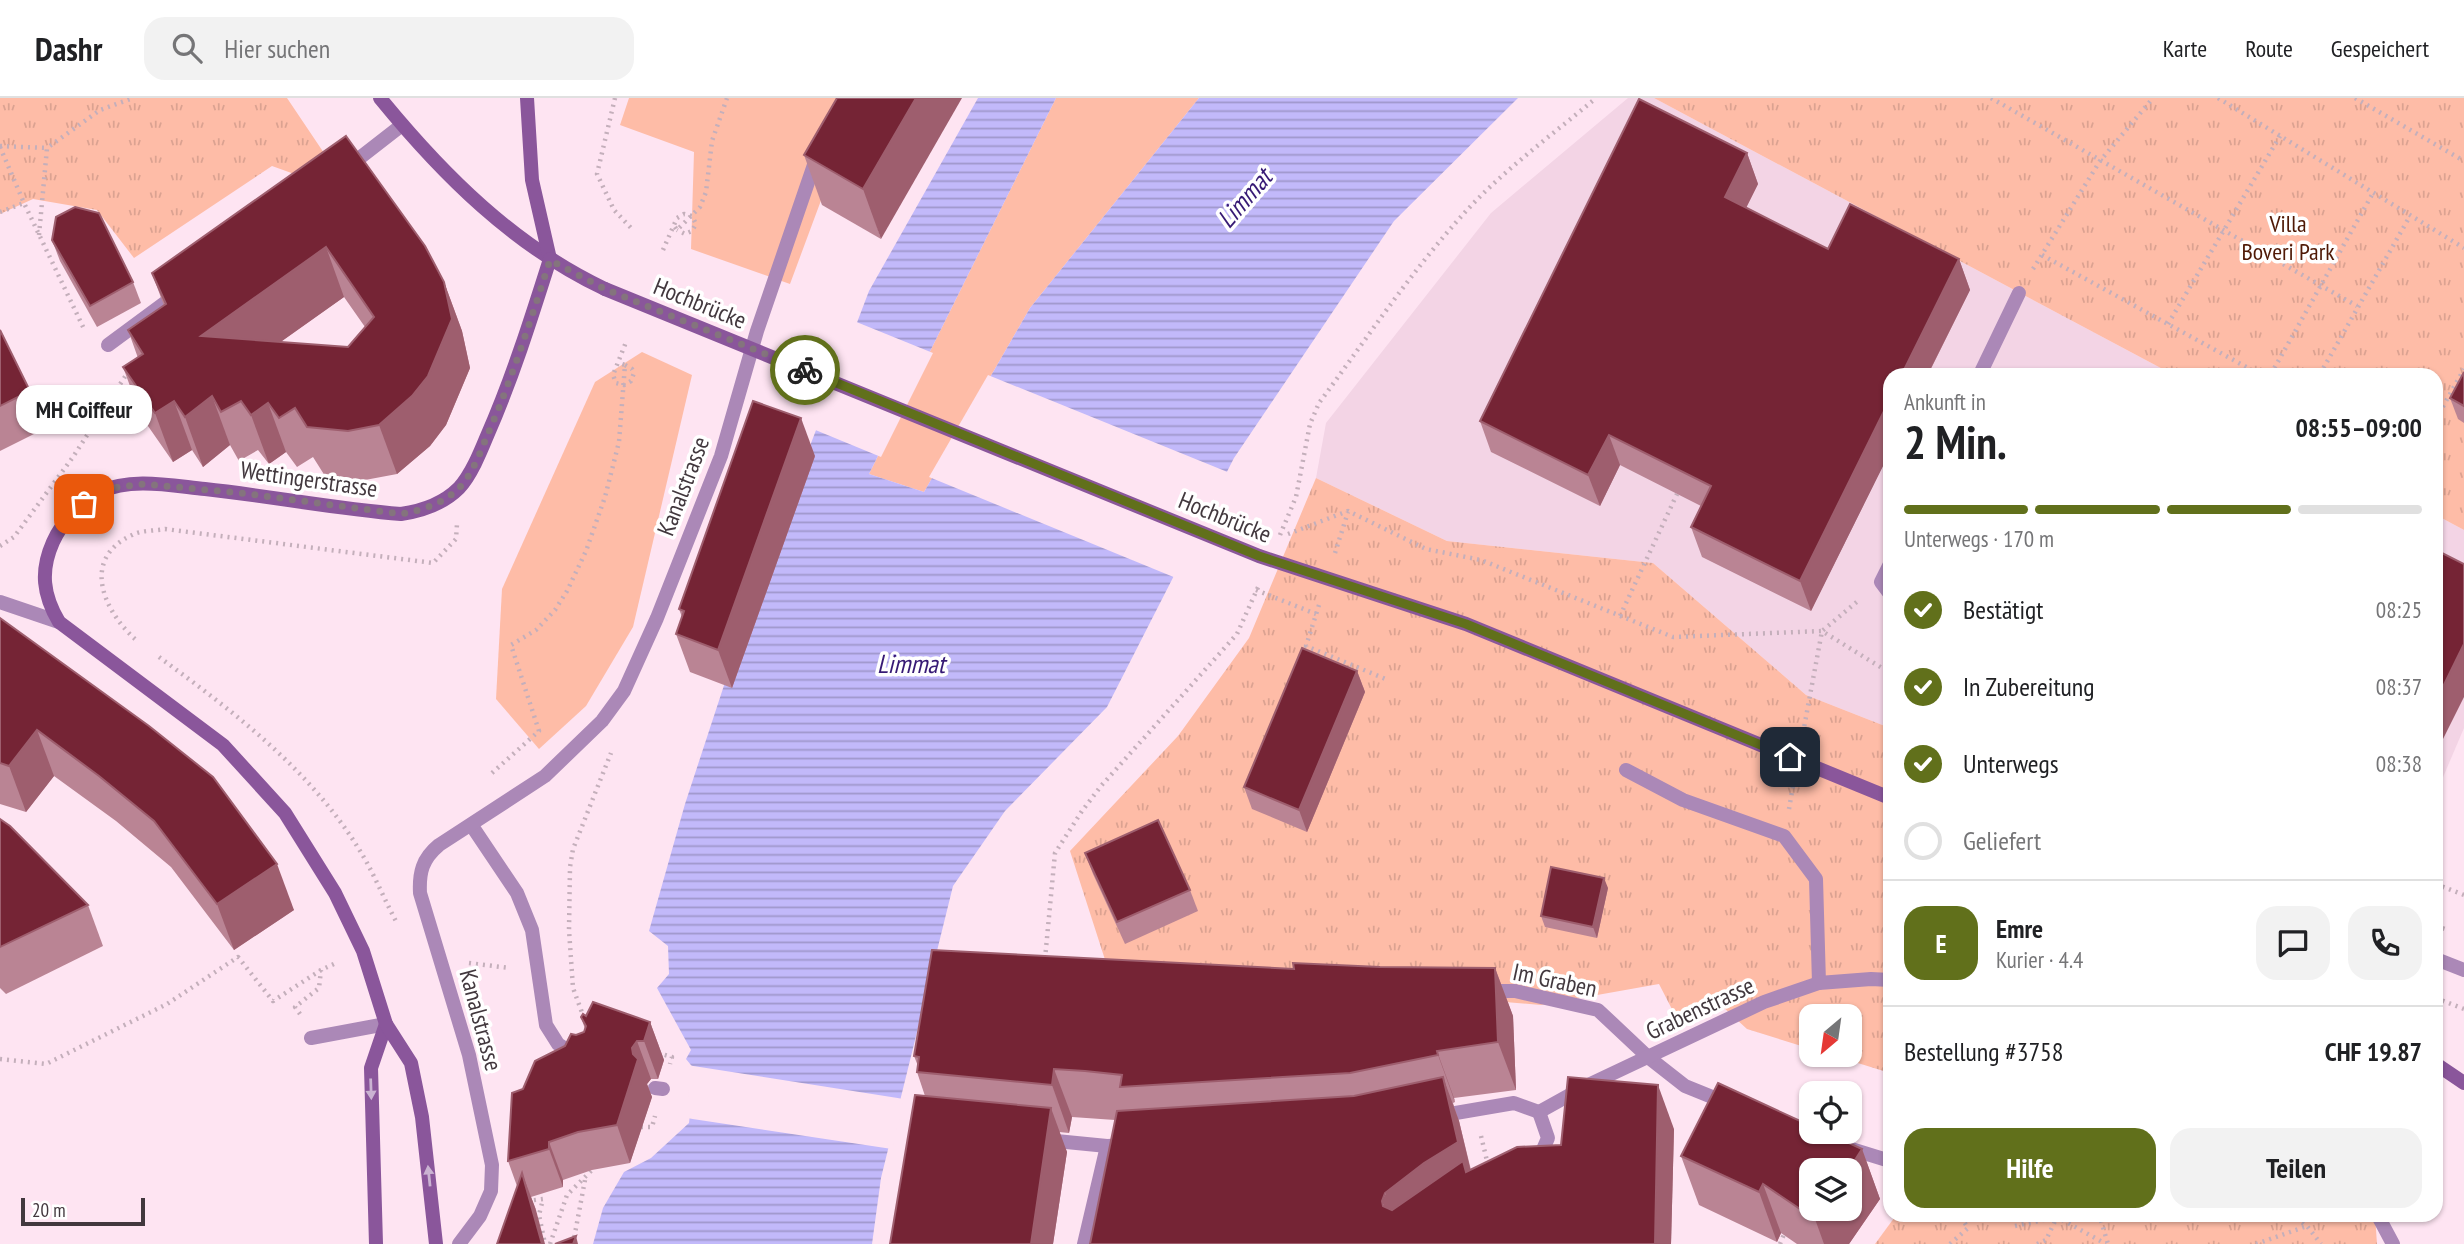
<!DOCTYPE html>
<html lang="de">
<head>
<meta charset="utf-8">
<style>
	body { margin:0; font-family:"PT Sans Narrow",sans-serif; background:#f2f2f2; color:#202124; height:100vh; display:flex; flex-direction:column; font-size:26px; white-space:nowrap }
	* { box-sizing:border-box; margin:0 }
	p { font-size:23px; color:#757577 }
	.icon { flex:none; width:38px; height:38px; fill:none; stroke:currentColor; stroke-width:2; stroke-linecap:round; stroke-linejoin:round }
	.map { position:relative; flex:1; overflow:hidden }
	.side { position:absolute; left:1883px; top:270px; width:560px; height:854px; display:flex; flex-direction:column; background:#fff; border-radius:21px; box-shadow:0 2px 5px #0004 }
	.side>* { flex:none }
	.needle { width:46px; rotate:209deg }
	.tools { position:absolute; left:1799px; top:906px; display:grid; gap:14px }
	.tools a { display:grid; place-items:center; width:63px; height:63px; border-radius:14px; background:#fff; box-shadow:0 2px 5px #0004; font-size:35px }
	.scale { position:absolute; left:21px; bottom:18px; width:124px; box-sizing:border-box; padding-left:7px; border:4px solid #42383e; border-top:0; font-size:19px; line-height:24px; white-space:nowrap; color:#42383e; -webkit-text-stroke:5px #fff; paint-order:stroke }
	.pin { position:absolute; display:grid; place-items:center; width:60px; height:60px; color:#fff; margin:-30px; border-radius:14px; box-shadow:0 4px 10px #0006 }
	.courier { position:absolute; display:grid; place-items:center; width:70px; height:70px; margin:-35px; border:5px solid #61701b; border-radius:50%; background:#fff; color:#222; box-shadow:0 2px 9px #0007 }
	.bubble { position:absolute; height:49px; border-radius:21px; background:#fff; box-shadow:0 2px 5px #0004; font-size:23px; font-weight:600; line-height:49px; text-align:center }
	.headline em { font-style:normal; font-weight:600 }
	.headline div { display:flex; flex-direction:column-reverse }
	.headline { display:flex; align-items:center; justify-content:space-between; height:119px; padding:0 21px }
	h1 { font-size:46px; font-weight:600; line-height:52px }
	.bar { display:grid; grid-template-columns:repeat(4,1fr); gap:10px 7px; align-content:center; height:84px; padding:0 21px }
	.bar i { height:9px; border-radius:5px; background:#e0e0e0 }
	.bar .on { background:#61701b }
	.bar p { grid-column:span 4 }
	.line { display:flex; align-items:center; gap:18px; padding:0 21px; border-top:2px solid #e0e0e0 }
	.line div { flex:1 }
	.round { display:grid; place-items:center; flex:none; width:74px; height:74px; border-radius:21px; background:#f2f2f2 }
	ol { padding:0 21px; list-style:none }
	li { display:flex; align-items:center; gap:21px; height:77px }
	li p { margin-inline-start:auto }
	li .icon { padding:7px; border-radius:50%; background:#61701b; color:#fff; stroke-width:4 }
	li:last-child { color:#757577 }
	li i { width:38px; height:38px; border:4px solid #e0e0e0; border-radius:50% }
	.action { display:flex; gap:14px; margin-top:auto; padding:14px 21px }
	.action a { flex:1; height:80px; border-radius:21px; background:#61701b; color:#fff; font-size:28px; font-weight:600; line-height:80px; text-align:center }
	.action a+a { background:#f2f2f2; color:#202124 }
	header { display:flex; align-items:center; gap:42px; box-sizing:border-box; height:98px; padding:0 35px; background:#fff; border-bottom:2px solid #e0e0e0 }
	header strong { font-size:33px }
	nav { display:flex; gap:38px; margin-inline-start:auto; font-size:24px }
	.search { width:490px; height:63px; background:#f2f2f2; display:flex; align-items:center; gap:18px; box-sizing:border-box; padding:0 24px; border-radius:21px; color:#757577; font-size:26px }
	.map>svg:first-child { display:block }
	.built { fill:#f3d4e5 }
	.grass { fill:#febca7 }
	.park { fill:url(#park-tufts) }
	.water { fill:url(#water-rules) }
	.pier { fill:#fee4f2 }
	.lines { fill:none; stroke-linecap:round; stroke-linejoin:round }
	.path { stroke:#c4afbb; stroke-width:4.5; stroke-dasharray:2 5; stroke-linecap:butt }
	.lane { stroke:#ab88b7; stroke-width:14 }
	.street { stroke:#ab88b7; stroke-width:14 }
	.secondary { stroke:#8a569b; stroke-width:14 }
	.path-bridge { stroke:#c4afbb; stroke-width:4.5; stroke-dasharray:2 5; stroke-linecap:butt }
	.secondary-bridge { stroke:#8a569b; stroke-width:14 }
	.wall { fill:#ba8494; fill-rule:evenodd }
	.shaded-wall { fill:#9e5e6e }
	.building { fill:#752435; stroke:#9e5e6e; stroke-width:2; fill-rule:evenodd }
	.oneway { fill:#cab3d2 }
	.done { stroke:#84747d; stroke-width:7; stroke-dasharray:0 12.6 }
	.route { stroke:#61701b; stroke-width:9 }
	.labels { text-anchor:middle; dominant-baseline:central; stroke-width:7; stroke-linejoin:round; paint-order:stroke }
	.park-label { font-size:24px; fill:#4f1906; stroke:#fff }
	.street-label { font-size:24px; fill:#42383e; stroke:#fff }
	.water-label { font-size:26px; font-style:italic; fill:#371a75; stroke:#fff }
</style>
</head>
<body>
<header>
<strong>Dashr</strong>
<div class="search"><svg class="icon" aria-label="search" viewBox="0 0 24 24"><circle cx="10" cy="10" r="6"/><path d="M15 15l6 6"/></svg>Hier suchen</div>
<nav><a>Karte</a><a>Route</a><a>Gespeichert</a></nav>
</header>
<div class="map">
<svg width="2464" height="1146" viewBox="0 0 2464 1146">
	<defs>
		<pattern id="park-tufts" width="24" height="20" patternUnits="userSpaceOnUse" patternTransform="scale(1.75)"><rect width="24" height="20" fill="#febca7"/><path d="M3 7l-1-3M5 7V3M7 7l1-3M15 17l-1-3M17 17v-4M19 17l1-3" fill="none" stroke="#dba291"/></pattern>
		<pattern id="water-rules" width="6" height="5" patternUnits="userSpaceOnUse" patternTransform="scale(1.75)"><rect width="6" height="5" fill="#c2b9fa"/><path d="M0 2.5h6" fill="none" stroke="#9f97cc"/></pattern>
	</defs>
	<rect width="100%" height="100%" fill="#fee4f2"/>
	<g class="built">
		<path d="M1628,0H1654L2172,276H1890V630L1806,597L1653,465L1447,443L1316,380L1326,325L1491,115Z"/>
		<path d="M2436,417L2464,432V630L2438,691L2436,690Z"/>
	</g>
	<g class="grass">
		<path d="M629,0H859L790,186L691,151L694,54L620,27Z"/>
		<path d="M1056,0H1199L1030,210L924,394L869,376Z"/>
		<path d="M642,254L692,277L633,529L586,608L539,651L496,601L502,491L595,284Z"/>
	</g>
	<g class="park">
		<path d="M0,0H287L326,58L297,77L272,68L134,160L97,112L33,101L0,116Z"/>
		<path d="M1654,0H2464V432L2436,417V276H2172Z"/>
		<path d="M1316,380L1447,443L1653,465L1806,597L1890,630V975L1832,957H1850V919H1811V951L1747,931L1711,898L1675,917L1659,886L1541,907L1108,871L1070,753L1178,638L1249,540Z"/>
		<path d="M1897,1116L2375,1117L2377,1146H1875Z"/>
	</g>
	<path class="water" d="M978,0H1056L869,376L924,394L1030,210L1199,0H1518L1394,123L1234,360L1107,609L1005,713L953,788L881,1080L872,1146H593L603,1110L624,1074L651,1060L689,1025L695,972L686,961L691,952L657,890L669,876L668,848L649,833L685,706L757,487L869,193Z"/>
	<g class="pier">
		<path d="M854,223L933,255L881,359L813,331Z"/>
		<path d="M988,277L1230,375L1176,480L929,379Z"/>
		<path d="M687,967L904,1001L892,1051L686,1020L691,973Z"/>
	</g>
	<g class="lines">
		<g class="path">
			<path d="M615,0L597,76L614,112L633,132"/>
			<path d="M1991,0L2357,208"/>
			<path d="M2218,0L2464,150"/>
			<path d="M2355,0L2464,63"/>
			<path d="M0,48L47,50"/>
			<path d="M0,49L24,105"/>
			<path d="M0,114L24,105L85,233"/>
			<path d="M675,129L677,132L700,109L706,94L712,43L727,0"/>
			<path d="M39,137L47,50L100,12L133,0"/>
			<path d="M2042,157L2259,276"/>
			<path d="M2033,171L2100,63L2153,0"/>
			<path d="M2168,226L2280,38"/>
			<path d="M2271,276L2373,95"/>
			<path d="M2320,276L2410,118"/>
			<path d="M2436,321L2464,271"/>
			<path d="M1288,436L1348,413L1426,451L1481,462L1673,539L1822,533L1890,575"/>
			<path d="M1280,437L1296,399L1310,326L1319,305C1365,243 1408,178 1459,121C1498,76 1551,38 1596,0"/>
			<path d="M0,448L14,439L73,359L128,274"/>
			<path d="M1335,455L1348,414"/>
			<path d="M1256,492L1316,516"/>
			<path d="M1319,507L1306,548L1388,582"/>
			<path d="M1620,518L1677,396"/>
			<path d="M135,541C104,513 80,461 132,437C141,432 155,433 165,431L433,465L456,441L457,426"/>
			<path d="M159,559C238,617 317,677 366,763C377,783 386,805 397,825"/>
			<path d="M1803,635L1822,533L1859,502"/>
			<path d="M492,675L539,633L511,547L536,532L555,512L567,493L586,453L605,399L619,344L625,267L619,265"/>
			<path d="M1789,711L1793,688"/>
			<path d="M2436,786L2464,797"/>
			<path d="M2436,828L2448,832"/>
			<path d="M1045,861L1055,755L1082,713L1101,688L1237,536L1259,487"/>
			<path d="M469,865L509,870"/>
			<path d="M2436,900L2464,911"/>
			<path d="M300,916L295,909L319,890L321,872"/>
			<path d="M584,920L573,890L569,832L570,769L573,751L611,655"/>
			<path d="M658,955L672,959L670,966"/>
			<path d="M0,961L46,966L167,906L238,859L273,903L321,872L336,865"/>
			<path d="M641,1029H652L655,1018"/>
			<path d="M1481,1038L1488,1067"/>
			<path d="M527,1103L543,1101L539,1117L545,1146"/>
			<path d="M2099,1116L2108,1146"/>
			<path d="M2291,1116L2307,1128L2321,1146"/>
			<path d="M2015,1128L2057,1119L2106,1146"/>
			<path d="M550,1146L567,1097L592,1072"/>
			<path d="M573,1146L585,1082"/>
			<path d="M1780,1146L1785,1134"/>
			<path d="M1950,1146L1968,1130L1959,1116"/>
			<path d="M2037,1146L2046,1142L2058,1117"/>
			<path d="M2256,1146L2307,1128"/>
		</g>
		<g class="lane">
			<path d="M1980,276L2019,195"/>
			<path d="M1890,466L1881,484L1890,496"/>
			<path d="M1626,672L1683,702L1784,738L1816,781L1819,885"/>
			<path d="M2436,861L2464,872"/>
			<path d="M311,940L386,926"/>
			<path d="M1046,1042L1107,1048"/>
		</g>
		<g class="street">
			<path d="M348,69L402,27"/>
			<path d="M108,247L177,196"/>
			<path d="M0,504L59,524"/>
			<path d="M472,728L517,795L532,832L546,927L558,946L579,960"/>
			<path d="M1488,893H1515L1598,912L1648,959L1685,988L1727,1005"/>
			<path d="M655,990L663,991"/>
			<path d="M1539,1014L1584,989L1764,904L1819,885L1871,881L1890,882"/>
			<path d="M1438,1018L1514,1005L1539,1014"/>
			<path d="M1848,1050L1890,1063"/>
			<path d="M1538,1063L1548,1040L1539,1014"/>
			<path d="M2377,1116L2393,1146"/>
			<path d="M459,1146L480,1118L491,1093L492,1067L469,957L420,795C419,775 422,761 439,747L545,678L602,623L624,593L657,520L721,358L757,233L816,61"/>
			<path d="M1084,1146L1107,1048L1130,1047"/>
		</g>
		<g class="secondary">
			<path d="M380,0C443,77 514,148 605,191"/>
			<path d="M527,0L532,82L550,161"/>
			<path d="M2436,966L2464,985"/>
			<path d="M376,1146L371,970L386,926"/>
			<path d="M436,1146L422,1019L411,965L386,926L363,853L335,795L285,715L223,647L59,524C43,497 40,473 53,444C62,424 80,404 100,394C131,379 173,388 205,391C270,398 336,411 401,416C422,413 443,406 459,390C471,377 480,355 487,338C512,281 531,221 550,161"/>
		</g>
		<g class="path-bridge">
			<path d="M663,152L677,120L684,116L692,118L696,126L692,133L685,136L677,132"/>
			<path d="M625,267L632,271L634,275L631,283L624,287L616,285L613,277L626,244"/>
		</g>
		<path class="secondary-bridge" d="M605,191L1259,458L1466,526L1890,700"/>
	</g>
	<g class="wall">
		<path d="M837,0L881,141L822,107L804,57Z"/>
		<path d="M346,38L444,184L462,233L470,270L446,327L430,348L397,376L365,382L325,378L313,359L297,369L286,354L269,366L258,352L239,363L230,347L203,369L192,352L173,364L141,318L123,269L138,260L128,232L164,208L152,175ZM344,199L365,229L348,249L280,244Z"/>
		<path d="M1747,55L1758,86L1746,110L1828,151L1959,161L1970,192L1811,513L1702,459L1691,429L1701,408L1620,367L1600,408L1491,354L1480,323Z"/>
		<path d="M52,142L133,184L141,205L97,229L60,163Z"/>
		<path d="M0,232L30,293L44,331L0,353Z"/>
		<path d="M2464,274V325L2458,321L2450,300Z"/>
		<path d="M815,358L732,590L690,574L676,536L682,519L679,511Z"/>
		<path d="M0,520L294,812L234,852L171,769L116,723L54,678L26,714L0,706Z"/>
		<path d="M1357,573L1365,594L1307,734L1252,711L1244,689Z"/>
		<path d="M0,721L88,807L103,848L6,896L0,890Z"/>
		<path d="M1085,755L1190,792L1198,813L1125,846L1093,776Z"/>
		<path d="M1608,790L1597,840L1545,829L1541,818Z"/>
		<path d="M1380,869L1495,870L1513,918L1516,992L1454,1000L1455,1004L1453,1005L1459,1023L1471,1072L1561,1047L1674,1031L1671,1146L1115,1022L1072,1019L1069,1035L1059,1034L1067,1054L1053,1146H890L925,998L917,974L918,968L914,958L1294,871Z"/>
		<path d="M586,918L650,924L664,962L658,981H651L647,986L652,999L630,1065L592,1072L563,1082V1089L531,1099L536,1112L517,1088L508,1063L565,948L576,937L584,934L585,931L581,919Z"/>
		<path d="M1862,1051L1880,1101L1849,1146H1797L1781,1135L1777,1144L1699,1107L1681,1058Z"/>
	</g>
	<g class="shaded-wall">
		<path d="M916,0H962L881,141L863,91Z"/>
		<path d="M1747,55L1758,86L1736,130L1725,99Z"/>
		<path d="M326,149L344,199L219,288L201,238Z"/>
		<path d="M1959,161L1970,192L1928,276H1902Z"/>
		<path d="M444,184L462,233L470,270L446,327L430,348L397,376L379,327Z"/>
		<path d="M212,298L230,347L203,369L185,319Z"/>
		<path d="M1890,301V354L1811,513L1800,483Z"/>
		<path d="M174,303L192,352L173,364L155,315Z"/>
		<path d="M268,305L286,354L269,366L251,317Z"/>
		<path d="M801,320L815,358L732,590L718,552Z"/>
		<path d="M1609,337L1620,367L1600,408L1588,377Z"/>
		<path d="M2464,546V599L2438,651L2436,644V603Z"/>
		<path d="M1357,573L1365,594L1307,734L1299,712Z"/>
		<path d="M37,632L54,678L26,714L9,668Z"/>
		<path d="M277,766L294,812L234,852L217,806Z"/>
		<path d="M1604,780L1608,790L1597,840L1593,829Z"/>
		<path d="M1495,870L1513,918L1516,992L1498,944Z"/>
		<path d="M650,924L664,962L658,981L644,943Z"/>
		<path d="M637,943L651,981L647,986L652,999L630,1065L617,1027L632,950Z"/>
		<path d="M1437,953L1454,1000L1455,1004L1438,957Z"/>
		<path d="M1054,971L1072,1019L1069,1035L1052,987Z"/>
		<path d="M1443,979L1459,1023L1474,1087L1398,1146L1382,1103Z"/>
		<path d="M1658,987L1674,1031L1671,1146H1655Z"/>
		<path d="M1051,1010L1067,1054L1053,1146H1031Z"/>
		<path d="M549,1044L563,1082V1089L549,1051Z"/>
		<path d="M1862,1051L1880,1101L1849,1146H1824L1815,1121L1821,1111H1850V1073H1848Z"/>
		<path d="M522,1075L536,1112L545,1146H542Z"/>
		<path d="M1763,1086L1781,1135L1777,1144L1759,1094Z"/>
		<path d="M576,1138L578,1146H573Z"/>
	</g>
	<g class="building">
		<path d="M837,0H916L863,91L804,57Z"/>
		<path d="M1639,1L1747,55L1725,99L1828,151L1850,106L1959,161L1902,276H1890V301L1800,483L1691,429L1711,388L1609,337L1588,377L1480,323Z"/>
		<path d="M346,38L425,148L444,184L452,221L428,278L412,298L379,327L348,333L307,329L295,310L279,320L268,305L251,317L241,303L221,314L212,298L185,319L174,303L155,315L123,269L143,256L128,232L166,206L152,175ZM326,149L374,219L348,249L201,238Z"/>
		<path d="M75,109L99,115L133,184L90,208L52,142L56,119Z"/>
		<path d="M0,232L30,293L0,308Z"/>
		<path d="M2464,274V308L2450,300Z"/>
		<path d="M753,303L801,320L718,552L676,536L684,513L679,511Z"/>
		<path d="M2436,452L2464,466V546L2436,603Z"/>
		<path d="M0,520L149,628L213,679L277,766L217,806L154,723L99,678L37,632L9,668L0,665Z"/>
		<path d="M1302,550L1357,573L1299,712L1244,689Z"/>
		<path d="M0,721L10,728L88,807L0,849Z"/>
		<path d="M1158,722L1190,792L1117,824L1085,755Z"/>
		<path d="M1551,769L1604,780L1593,829L1541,818Z"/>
		<path d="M932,852L1294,871L1293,865L1380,869L1495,870L1498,944L1437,953L1438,957L1350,975L1120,989L1122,977L1085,973L1054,971L1052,987L917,974L919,959L914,958Z"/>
		<path d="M593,904L650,924L644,943H637L632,950L633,956L638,961L617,1027L578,1034L549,1044V1051L508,1063L512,995L523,991L535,963L565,948L571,936L576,937L584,934L586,928L581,919L583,916L586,918Z"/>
		<path d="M1443,979L1458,1044L1424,1065L1385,1095L1382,1103L1383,1108L1392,1112L1463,1063L1466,1074L1517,1049L1561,1047L1568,979L1658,987L1655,1146H1090L1117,1013L1354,998Z"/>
		<path d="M1718,985L1811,1028V1034H1825L1862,1051L1848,1073H1811V1111H1821L1815,1121L1763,1086L1759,1094L1681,1058Z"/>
		<path d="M915,997L1051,1010L1031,1146H890Z"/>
		<path d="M522,1075L542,1146H497Z"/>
		<path d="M576,1138L573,1146H555Z"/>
	</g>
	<defs><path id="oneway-solid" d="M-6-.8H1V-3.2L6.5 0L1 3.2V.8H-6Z" transform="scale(1.75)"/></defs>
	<g class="oneway">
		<use href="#oneway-solid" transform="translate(371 991) rotate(88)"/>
		<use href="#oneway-solid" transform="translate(429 1078) rotate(-96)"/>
	</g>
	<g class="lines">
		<path class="done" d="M84,406L99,394L118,389L144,386L241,395L401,416C422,412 443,406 459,390C472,377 480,355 487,338C512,281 531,221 550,162L605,191L805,272"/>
		<path class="route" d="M805,272L1259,458L1466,526L1790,659"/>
	</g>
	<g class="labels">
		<g class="park-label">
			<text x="2288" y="125">Villa<tspan x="2288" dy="28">Boveri Park</tspan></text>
		</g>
		<g class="street-label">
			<text transform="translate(700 205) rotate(22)">Hochbrücke</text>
			<text transform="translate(309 381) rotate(8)">Wettingerstrasse</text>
			<text transform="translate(683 388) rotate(-69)">Kanalstrasse</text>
			<text transform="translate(1225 419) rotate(22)">Hochbrücke</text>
			<text transform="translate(1555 882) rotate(12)">Im Graben</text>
			<text transform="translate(1700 910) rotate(-25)">Grabenstrasse</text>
			<text transform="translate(481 922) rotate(75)">Kanalstrasse</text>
		</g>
		<g class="water-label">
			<text transform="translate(1244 100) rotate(-49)">Limmat</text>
			<text x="911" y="565">Limmat</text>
		</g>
	</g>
</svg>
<div class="tools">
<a><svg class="needle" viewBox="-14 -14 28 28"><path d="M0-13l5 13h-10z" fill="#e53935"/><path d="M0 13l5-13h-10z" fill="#757577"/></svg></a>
<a><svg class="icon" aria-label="locate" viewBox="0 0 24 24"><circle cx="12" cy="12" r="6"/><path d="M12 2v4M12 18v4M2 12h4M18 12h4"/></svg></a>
<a><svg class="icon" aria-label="layers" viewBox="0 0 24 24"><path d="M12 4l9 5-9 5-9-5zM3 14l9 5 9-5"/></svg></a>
</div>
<div class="scale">20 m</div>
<div class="pin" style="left:84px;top:406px;background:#ea580c"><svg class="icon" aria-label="bag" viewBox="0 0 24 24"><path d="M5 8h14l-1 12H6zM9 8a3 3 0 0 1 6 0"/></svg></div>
<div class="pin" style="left:1790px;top:659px;background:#1f2937"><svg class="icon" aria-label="home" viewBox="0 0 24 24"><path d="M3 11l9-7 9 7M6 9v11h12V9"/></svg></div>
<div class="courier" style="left:805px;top:272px"><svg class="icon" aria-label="bike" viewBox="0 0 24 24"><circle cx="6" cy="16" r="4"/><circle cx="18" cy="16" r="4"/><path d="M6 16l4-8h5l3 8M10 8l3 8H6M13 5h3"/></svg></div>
<div class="bubble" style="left:16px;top:287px;width:136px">MH Coiffeur</div>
<section class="side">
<div class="headline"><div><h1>2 Min.</h1><p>Ankunft in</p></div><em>08:55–09:00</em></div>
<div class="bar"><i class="on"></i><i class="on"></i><i class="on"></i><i></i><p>Unterwegs · 170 m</p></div>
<ol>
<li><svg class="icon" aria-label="check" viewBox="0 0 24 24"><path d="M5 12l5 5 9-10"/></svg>Bestätigt<p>08:25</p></li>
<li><svg class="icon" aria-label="check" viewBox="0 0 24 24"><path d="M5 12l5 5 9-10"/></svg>In Zubereitung<p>08:37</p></li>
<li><svg class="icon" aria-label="check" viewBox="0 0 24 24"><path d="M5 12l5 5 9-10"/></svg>Unterwegs<p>08:38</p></li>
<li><i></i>Geliefert</li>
</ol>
<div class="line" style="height:126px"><b class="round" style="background:#61701b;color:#fff">E</b><div><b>Emre</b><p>Kurier · 4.4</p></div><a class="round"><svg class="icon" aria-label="chat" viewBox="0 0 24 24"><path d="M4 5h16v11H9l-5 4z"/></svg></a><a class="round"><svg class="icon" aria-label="phone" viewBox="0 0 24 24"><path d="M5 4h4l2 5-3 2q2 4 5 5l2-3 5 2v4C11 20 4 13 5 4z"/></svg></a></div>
<div class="line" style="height:91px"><div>Bestellung #3758</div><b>CHF 19.87</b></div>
<div class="action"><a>Hilfe</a><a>Teilen</a></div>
</section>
</div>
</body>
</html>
